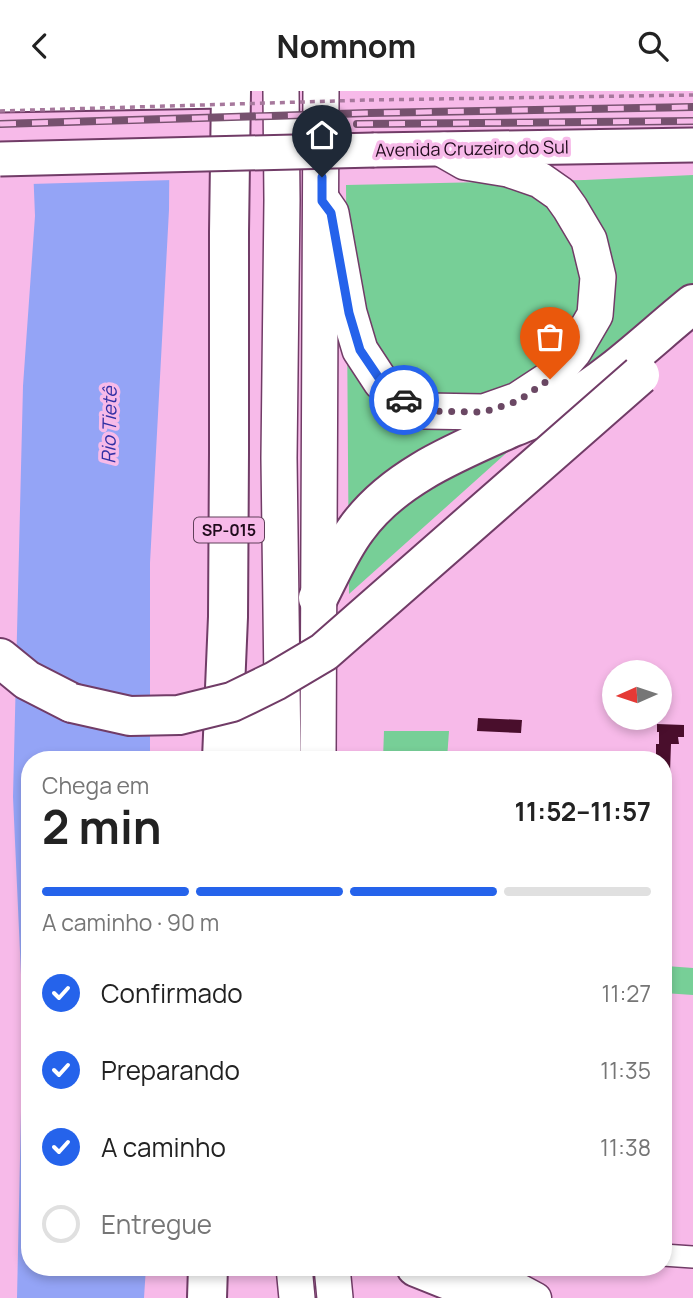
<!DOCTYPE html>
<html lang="pt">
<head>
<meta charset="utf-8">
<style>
	body { margin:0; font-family:Manrope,sans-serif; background:#f2f2f2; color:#222; height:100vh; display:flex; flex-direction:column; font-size:26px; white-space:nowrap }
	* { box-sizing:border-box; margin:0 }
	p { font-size:23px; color:#767676 }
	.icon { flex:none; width:38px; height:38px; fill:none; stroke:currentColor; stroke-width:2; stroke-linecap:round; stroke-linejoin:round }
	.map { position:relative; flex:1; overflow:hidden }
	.side { position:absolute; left:21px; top:660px; width:651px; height:525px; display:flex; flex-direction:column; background:#fff; border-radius:28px; box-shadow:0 4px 10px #0003 }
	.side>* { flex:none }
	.needle { width:46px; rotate:267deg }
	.controls { position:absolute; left:602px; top:569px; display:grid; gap:14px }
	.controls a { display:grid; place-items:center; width:70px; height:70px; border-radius:50%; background:#fff; box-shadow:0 4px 10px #0003; font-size:35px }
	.pin { position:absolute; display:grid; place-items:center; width:60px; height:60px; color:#fff; margin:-72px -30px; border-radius:50% 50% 50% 0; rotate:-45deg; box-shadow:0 0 7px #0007 }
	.pin .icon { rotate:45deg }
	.courier { position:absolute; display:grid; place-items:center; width:70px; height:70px; margin:-35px; border:5px solid #2563eb; border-radius:50%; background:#fff; color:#222; box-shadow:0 2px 9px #0007 }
	.overview em { font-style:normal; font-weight:700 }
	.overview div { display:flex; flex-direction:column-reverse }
	.overview { display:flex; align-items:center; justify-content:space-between; height:119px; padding:0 21px }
	h1 { font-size:46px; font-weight:700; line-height:52px }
	.bar { display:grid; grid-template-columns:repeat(4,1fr); gap:10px 7px; align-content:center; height:84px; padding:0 21px }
	.bar i { height:9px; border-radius:5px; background:#e0e0e0 }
	.bar .selected { background:#2563eb }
	.bar p { grid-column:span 4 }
	ol { padding:0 21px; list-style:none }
	li { display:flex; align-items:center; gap:21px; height:77px }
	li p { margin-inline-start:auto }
	li .icon { padding:7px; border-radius:50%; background:#2563eb; color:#fff; stroke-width:4 }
	li:last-child { color:#767676 }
	li i { width:38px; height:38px; border:4px solid #e0e0e0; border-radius:50% }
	header { display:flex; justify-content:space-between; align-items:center; height:91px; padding:0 21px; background:#fff; font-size:32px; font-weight:700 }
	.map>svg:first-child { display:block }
	.green { fill:#77cf97 }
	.water { fill:#94a4f6 }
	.pier { fill:#f7bae9 }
	.building { fill:#490e2c }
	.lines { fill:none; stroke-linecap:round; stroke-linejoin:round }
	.minor-casing { stroke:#713c67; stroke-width:24 }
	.secondary-casing { stroke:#713c67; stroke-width:33 }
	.primary-casing { stroke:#713c67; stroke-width:37 }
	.trunk-casing { stroke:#713c67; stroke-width:38 }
	.motorway-casing { stroke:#713c67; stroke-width:42 }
	.path { stroke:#a6789c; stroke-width:3.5; stroke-dasharray:5 5; stroke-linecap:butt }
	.minor { stroke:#fff; stroke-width:21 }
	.secondary { stroke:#fff; stroke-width:30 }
	.primary { stroke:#fff; stroke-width:33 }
	.trunk { stroke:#fff; stroke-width:35 }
	.motorway { stroke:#fff; stroke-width:38 }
	.rail-casing { stroke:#76516e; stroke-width:8 }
	.rail { stroke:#f7bae9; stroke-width:5; stroke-dasharray:16; stroke-linecap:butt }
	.primary-bridge-casing { stroke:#713c67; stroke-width:37; stroke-linecap:butt }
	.motorway-bridge-casing { stroke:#713c67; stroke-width:42; stroke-linecap:butt }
	.path-bridge { stroke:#a6789c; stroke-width:3.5; stroke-dasharray:5 5; stroke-linecap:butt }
	.primary-bridge { stroke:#fff; stroke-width:33 }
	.motorway-bridge { stroke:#fff; stroke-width:38 }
	.done { stroke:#6b4864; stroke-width:7; stroke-dasharray:0 12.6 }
	.route { stroke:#2563eb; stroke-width:9 }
	.labels { text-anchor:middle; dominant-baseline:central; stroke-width:7; stroke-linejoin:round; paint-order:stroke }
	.shield { fill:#f7bae9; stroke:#60405a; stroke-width:2 }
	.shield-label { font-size:16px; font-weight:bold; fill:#200b1c }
	.street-label { font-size:18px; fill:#200b1c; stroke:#f7bae9 }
	.water-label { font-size:19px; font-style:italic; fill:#3130a4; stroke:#f7bae9 }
</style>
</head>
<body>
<header><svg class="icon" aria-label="back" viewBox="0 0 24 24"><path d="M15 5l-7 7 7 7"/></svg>Nomnom<svg class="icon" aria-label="search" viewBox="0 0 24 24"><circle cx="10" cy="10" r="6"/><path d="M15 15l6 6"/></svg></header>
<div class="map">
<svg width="693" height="1207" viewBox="0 0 693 1207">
	<rect width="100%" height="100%" fill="#f7bae9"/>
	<g class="green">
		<path d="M693,84V195L349,503L346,94L585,89Z"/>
		<path d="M384,640H449L447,668H383Z"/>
		<path d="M666,875L693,877V904L664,902Z"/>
	</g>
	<path class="water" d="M30,0H170L169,119L150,472V668H30V1176H146L144,1207H17L23,928L13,706L23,295L35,125Z"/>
	<path class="pier" d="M26,0H173V89L30,93Z"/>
	<g class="building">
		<path d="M478,627L522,629L521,642L477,640Z"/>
		<path d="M657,633L684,634V646H678L679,653H671L670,682H663V668H656V653H659V641H657Z"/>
	</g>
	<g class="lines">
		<g class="minor-casing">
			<path id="minor" d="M663,1164L693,1166"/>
		</g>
		<g class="secondary-casing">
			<path id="secondary" d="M478,1176L536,1207"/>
		</g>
		<g class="primary-casing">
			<g id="primary">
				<path d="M0,4L225,0"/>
				<path d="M374,59L693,54"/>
			</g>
		</g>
		<g class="trunk-casing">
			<g id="trunk">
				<path d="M281,0L282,109L279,367L283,668"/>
				<path d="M322,109L331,122L349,222L360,259L381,291L405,310L425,320L484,321L518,309L550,288L574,260L595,224L598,186L589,149L570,117L560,103L540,89L508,78L465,71L444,59"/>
				<path d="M318,668L321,0"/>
				<path d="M294,1176L297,1207"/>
				<path d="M332,1176L335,1207"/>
			</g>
		</g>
		<g class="motorway-casing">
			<g id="motorway">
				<path d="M318,507C330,484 341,458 357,437C394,386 457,361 513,336C530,329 549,322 566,312C612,286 652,246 693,213"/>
				<path d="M0,567L27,589L72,612"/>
				<path d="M249,609V668"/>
				<path d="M222,668L228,526L229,362V141L231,0"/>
				<path d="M416,1176L493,1207"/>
				<path d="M207,1207L208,1176"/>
			</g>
		</g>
		<path class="path" d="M369,9L693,4"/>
		<use href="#minor" class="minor"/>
		<use href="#secondary" class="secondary"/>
		<use href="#primary" class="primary"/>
		<use href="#trunk" class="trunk"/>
		<use href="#motorway" class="motorway"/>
		<g class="rail-casing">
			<g id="rail">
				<path d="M0,33L369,22L693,16"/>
				<path d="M357,33L693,30"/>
			</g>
		</g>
		<use href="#rail" class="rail"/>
		<g class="primary-bridge-casing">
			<path id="primary-bridge" d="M0,68L374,59"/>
		</g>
		<g class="motorway-bridge-casing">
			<path id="motorway-bridge" d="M72,612L130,625L179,624L232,611L275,590L324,561L640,284"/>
		</g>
		<path class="path-bridge" d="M0,20L369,9"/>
		<use href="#primary-bridge" class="primary-bridge"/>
		<use href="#motorway-bridge" class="motorway-bridge"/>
	</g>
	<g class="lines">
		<path class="done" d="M404,309L425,320L484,321L518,310L550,288"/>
		<path class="route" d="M322,86V110L331,122L349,222L360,259L381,290L404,309"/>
	</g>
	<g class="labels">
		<rect class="shield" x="194" y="426.5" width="70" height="25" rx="5"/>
		<g class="shield-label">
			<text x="229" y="439">SP-015</text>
		</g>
		<g class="street-label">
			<text transform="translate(472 57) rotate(-1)">Avenida Cruzeiro do Sul</text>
		</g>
		<g class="water-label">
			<text transform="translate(109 334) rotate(-89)">Rio Tietê</text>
		</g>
	</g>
</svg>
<div class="controls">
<a><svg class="needle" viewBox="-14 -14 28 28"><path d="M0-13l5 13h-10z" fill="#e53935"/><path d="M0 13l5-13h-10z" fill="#767676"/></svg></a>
</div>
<div class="pin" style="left:550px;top:288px;background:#ea580c"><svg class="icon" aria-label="bag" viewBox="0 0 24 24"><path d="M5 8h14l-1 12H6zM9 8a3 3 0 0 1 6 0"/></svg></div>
<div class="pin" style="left:322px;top:86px;background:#1f2937"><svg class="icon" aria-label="home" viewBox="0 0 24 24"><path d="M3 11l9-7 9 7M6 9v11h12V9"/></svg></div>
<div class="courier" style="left:404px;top:309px"><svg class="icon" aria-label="car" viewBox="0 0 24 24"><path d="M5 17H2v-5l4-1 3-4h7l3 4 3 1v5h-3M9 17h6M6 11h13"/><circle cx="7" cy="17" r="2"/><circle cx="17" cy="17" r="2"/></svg></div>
<section class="side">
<div class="overview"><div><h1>2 min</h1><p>Chega em</p></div><em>11:52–11:57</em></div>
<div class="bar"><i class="selected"></i><i class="selected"></i><i class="selected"></i><i></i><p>A caminho · 90 m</p></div>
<ol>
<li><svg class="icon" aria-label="check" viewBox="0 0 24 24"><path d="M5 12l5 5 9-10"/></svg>Confirmado<p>11:27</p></li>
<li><svg class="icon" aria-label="check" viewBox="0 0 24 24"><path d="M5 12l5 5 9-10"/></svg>Preparando<p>11:35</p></li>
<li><svg class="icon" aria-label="check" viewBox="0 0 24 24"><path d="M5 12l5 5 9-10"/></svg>A caminho<p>11:38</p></li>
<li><i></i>Entregue</li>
</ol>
</section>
</div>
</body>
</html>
